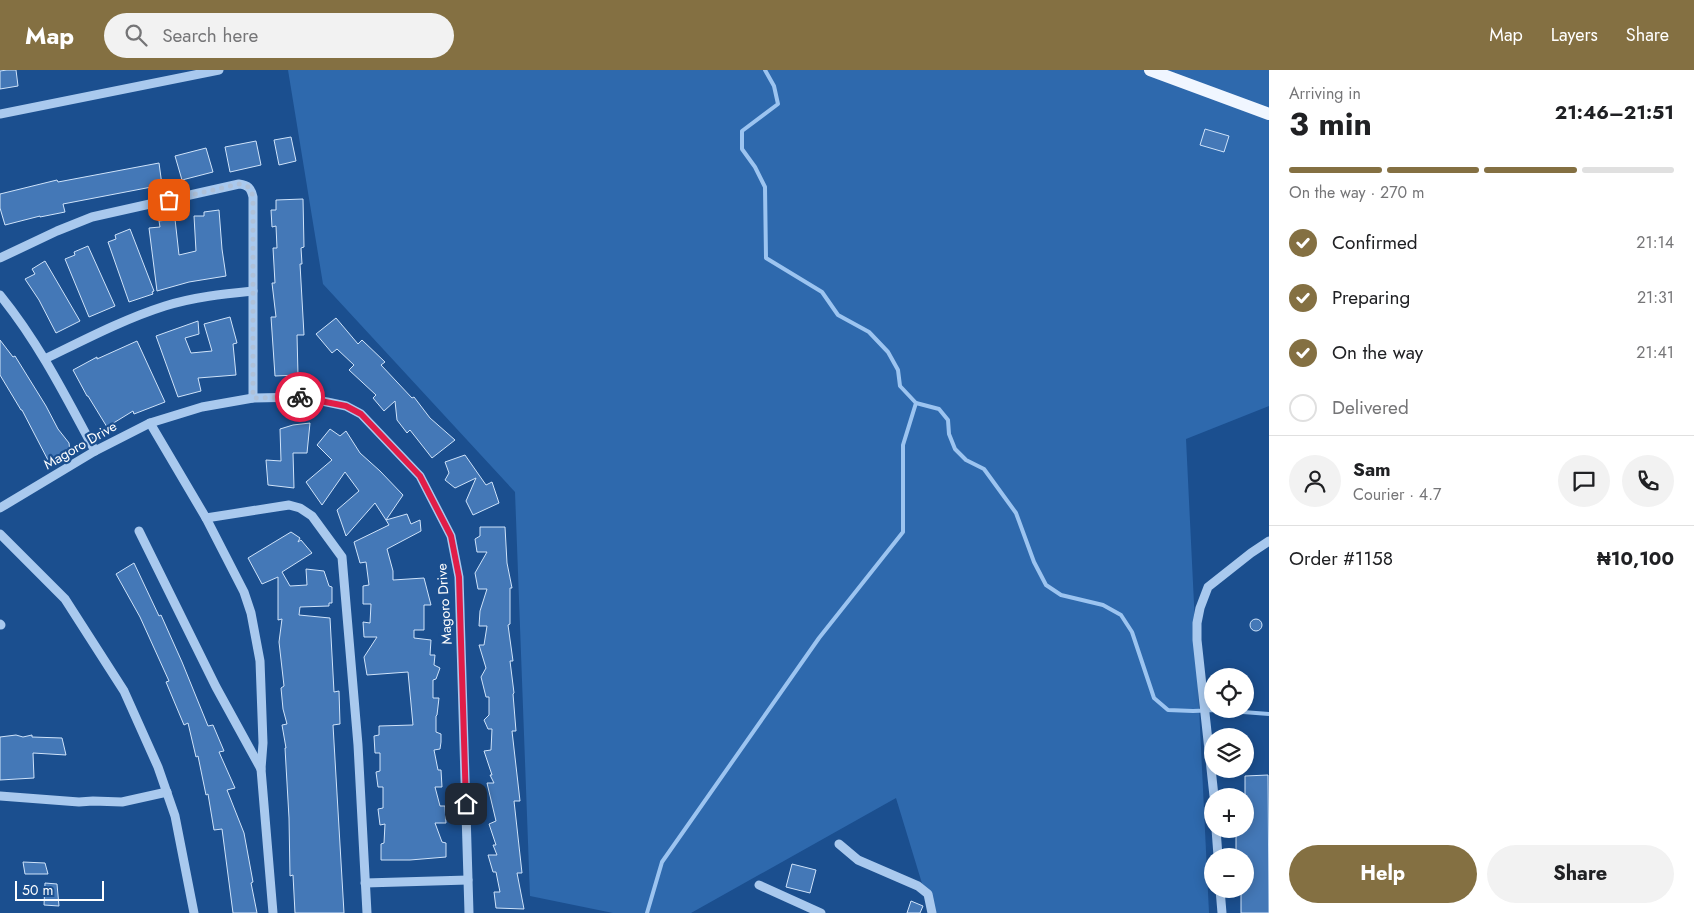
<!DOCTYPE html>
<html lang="en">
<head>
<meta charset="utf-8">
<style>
	body { margin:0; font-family:Jost,sans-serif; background:#f2f2f2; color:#202124; height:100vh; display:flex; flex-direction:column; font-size:19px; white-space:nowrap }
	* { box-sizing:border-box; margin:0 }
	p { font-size:16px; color:#757577 }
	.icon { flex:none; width:28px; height:28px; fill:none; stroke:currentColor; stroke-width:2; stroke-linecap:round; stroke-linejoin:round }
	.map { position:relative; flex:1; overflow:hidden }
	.panel { display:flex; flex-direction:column; background:#fff; width:425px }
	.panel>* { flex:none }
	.tools { position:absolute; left:1204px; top:598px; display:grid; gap:10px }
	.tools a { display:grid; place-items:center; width:50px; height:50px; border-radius:50%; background:#fff; box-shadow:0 2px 12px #0003; font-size:25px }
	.scale { position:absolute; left:15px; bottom:12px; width:89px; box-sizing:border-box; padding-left:5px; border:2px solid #fff; border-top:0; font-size:14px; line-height:18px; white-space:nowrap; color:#fff; -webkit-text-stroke:4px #1b4f8f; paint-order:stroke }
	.pin { position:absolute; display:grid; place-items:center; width:42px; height:42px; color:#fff; margin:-21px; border-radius:10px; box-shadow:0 2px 8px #0006 }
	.courier { position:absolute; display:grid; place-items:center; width:50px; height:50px; margin:-25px; border:4px solid #e11d48; border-radius:50%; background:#fff; color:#222; box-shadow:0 1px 6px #0007 }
	.summary em { font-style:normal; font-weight:700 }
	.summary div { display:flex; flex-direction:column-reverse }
	.summary { display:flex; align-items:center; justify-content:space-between; height:85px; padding:0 20px }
	h1 { font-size:32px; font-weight:700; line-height:38px }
	.bar { display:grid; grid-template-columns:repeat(4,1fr); gap:8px 5px; align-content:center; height:60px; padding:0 20px }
	.bar i { height:6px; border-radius:4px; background:#e0e0e0 }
	.bar .on { background:#847042 }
	.bar p { grid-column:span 4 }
	.line { display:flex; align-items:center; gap:12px; padding:0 20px; border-top:1px solid #e0e0e0 }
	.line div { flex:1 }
	.round { display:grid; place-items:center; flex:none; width:52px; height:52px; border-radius:26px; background:#f2f2f2 }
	ol { padding:0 20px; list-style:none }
	li { display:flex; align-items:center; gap:15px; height:55px }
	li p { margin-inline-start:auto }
	li .icon { padding:5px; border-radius:50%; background:#847042; color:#fff; stroke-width:4 }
	li:last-child { color:#757577 }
	li i { width:28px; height:28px; border:2px solid #e0e0e0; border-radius:50% }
	.button { display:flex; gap:10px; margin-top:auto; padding:10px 20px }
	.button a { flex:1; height:58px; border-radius:30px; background:#847042; color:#fff; font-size:20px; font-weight:700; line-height:58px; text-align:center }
	.button a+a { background:#f2f2f2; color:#202124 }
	header { display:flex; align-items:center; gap:30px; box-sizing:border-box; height:70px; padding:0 25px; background:#847042; color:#fff }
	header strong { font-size:24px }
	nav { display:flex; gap:28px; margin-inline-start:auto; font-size:18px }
	.search { width:350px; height:45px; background:#f2f2f2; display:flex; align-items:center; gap:12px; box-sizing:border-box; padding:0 18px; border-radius:28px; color:#757577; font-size:19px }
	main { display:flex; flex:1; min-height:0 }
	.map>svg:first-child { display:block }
	.green { fill:#2e69ad }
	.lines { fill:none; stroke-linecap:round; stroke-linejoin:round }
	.stream { stroke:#9cc4f0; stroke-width:4 }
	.building { fill:#4478b7; stroke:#cfe3fa }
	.minor { stroke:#a9c9ee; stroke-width:9 }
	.major { stroke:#f0f6ff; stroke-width:12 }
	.done { stroke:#afc1d8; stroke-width:5; stroke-dasharray:0 9 }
	.route { stroke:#e11d48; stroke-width:6 }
	.labels { text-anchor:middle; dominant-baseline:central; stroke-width:4.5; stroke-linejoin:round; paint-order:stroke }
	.street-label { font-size:14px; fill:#fff; stroke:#1b4f8f }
</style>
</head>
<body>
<header>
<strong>Map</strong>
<div class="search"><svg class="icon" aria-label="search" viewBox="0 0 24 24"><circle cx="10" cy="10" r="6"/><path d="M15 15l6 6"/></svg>Search here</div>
<nav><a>Map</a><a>Layers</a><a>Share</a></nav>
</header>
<main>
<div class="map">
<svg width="1269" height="843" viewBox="0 0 1269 843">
	<rect width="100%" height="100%" fill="#1b4f8f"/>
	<path class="green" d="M288,0H1269V336L1186,369L1209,843H931L896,728L691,843H613L530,826L515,422L323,214Z"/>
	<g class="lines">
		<g class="stream">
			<path d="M765,0L774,16L778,34L742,61V79L755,97L765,117L766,188L822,222L838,245L869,262L888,282L898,300L900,316L916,333L939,339L948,350L949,364L955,379L966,390L984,399L1016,443L1034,492L1046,515L1061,525L1103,535L1121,545L1132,562L1154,628L1168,640L1193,641L1217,640L1269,644"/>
			<path d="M647,843L662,792L819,568L903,462V375L916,333"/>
		</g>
	</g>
	<g class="building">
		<path d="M7,0H16L18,16L0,19V1Z"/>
		<path d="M1205,59L1229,66L1224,82L1200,75Z"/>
		<path d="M291,67L296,91L279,95L274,70Z"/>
		<path d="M256,71L261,95L230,102L225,77Z"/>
		<path d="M206,78L213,102L182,110L175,86Z"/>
		<path d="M159,93L162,115L63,134L65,142L40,147V146L5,155L0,138V124L57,110L58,112Z"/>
		<path d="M303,129L304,177L301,178L302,194H300L304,265H297L298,305L275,306L271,247H276L272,213H275L273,178H277L276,156L272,157L271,140H276V130Z"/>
		<path d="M219,140L222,179L226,206L189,212L157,221L149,158L160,157L159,151L175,149L179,185L196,181L194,146H204V142Z"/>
		<path d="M130,159L154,221L152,222L153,224L129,232L108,172L116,169L115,165Z"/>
		<path d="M88,176L115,236L89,247L65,189L75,185L74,182Z"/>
		<path d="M45,191L80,251L56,263L39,230L25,209L35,204L32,199Z"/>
		<path d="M230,247L237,273L233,274L236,305L198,308L201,321L178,327L156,266L198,251L199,264L185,268L191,283L212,281L204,254Z"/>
		<path d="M336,248L358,274L362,270L385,292L381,295L412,328L414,327L430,348L455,370L432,388L410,360L407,363L397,350L395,331L384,341L373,328L376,325L349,300L354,295L337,279L332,283L316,264Z"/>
		<path d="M0,270L13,287L15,286L46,336L58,359L69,373L70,382L50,394L22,340H21L0,305Z"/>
		<path d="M137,271L165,332L134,344L133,341L107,357L88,326H87L73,300L97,287V289Z"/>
		<path d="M310,353L307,383H293L294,418L268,415L266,390L281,391L280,359L293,355Z"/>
		<path d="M330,359L340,366L346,361L360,383L380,401L403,425L386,450L375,433L346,466L337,440L359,421L345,402L322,435L306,412L332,390L317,375Z"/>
		<path d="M465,385L486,415L492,412L499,433L473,445L466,431L476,408L455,418L445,410L449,403L445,392Z"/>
		<path d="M407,444L411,454L420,450L421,461L387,479L393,501V510L424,508L431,535H424V560H414V568L431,570L430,585H435L434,595L440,598L436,609L433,610V628H439L437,645L436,646V662L441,664V672L440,679L434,680L438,700H441L442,717H435L440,736H445L446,753H435L442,772L446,773V787L410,790H381V774L384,773L385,754L380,755L378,739L383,738V717H378L376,702L380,701V683H375L374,666L379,665V656L413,655L408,602L367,605L364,587L377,567H364L363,552L370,553L371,534H363V516L369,515L366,492L360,493L354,472L389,455L386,450Z"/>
		<path d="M480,457H505L507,493L512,518H510V554L508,555L513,591H510L514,623L513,624L516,661H512L520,731H514L522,803H517L524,839L496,838L494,822H500L496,802H493L488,785H497L493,775H496L489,754L496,751L487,713H494L490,705H492L484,681L491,680L492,659H488L484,650L489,645V627H486L481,607L486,598L479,575H484L487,556H479L480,541L487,519H478L475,503L487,482H477L475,469L480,466Z"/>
		<path d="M291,462L300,468L298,472L301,470L312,483L282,502L290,516L307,515L306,499L324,501L329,516L332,517V533H329V536L300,537L299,545L330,548L334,622L339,621L340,654L333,655L344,843H295L293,805L290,806L289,748L285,678H286L282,655L287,654L283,639L281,618L284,616L279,572L282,549L278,550V507L262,514L248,488Z"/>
		<path d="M134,493L159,546L161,545L182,592L208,656L213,655L224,681L219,682L235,718L227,720L244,763L253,812L251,813L257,843H233L222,759L214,760L208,724L206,725L198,686L196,687L188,653L184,655L166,612L169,611L140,547L116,504Z"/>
		<circle cx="1256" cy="555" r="6"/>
		<path d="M16,665L23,667L32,665V667L62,668L66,685L33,683L34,708L0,710V667Z"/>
		<path d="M1268,705L1269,843H1241V819H1245V786H1236V759H1245V706Z"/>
		<path d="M23,792L45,793L48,804H25Z"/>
		<path d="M792,794L816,800L810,823L786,817Z"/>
		<path d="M45,813L57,814L59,836L44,835Z"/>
		<path d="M911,831L923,836L920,843H907Z"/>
	</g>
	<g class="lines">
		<g class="minor">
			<path d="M0,44L219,0"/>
			<path d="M0,188L57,161L92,147L239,114C248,115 251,118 253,127V328"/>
			<path d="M0,225C39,273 66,327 95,381"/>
			<path d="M45,289C84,270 124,249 165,236C194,227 223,224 253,221"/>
			<path d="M150,353L206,448L244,522L251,543L260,591L263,673L261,699L273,843"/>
			<path d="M0,438L95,381L150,353L202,337L253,328L303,327L346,336L361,344L420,406L451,466L459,507L469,843"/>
			<path d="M206,448L289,435L300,438L312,446L342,487L358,675L367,843"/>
			<path d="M139,461L216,617L261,699"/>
			<path d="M0,464L65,529L124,621L158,697L175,746L194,843"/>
			<path d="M0,554L1,555"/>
			<path d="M0,726L79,732L93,731L122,732L167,722"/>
			<path d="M1214,726L1197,570V553L1200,538L1208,517L1251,483L1269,471"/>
			<path d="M1216,759L1218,786"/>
			<path d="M839,774L858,790L918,816L928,824L932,843"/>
			<path d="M365,813L468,810"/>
			<path d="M759,815L821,843"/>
			<path d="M1220,819L1222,843"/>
		</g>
		<path class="major" d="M1150,0L1269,44"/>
	</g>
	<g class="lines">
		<path class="done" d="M169,130L239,114C248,115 251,118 253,127V328L300,327"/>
		<path class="route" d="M300,327L346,336L361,344L420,406L451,466L459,507L466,734"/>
	</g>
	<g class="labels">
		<g class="street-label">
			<text transform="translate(80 375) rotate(-30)">Magoro Drive</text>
			<text transform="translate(444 534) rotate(-94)">Magoro Drive</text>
		</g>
	</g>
</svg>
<div class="tools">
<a><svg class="icon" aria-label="locate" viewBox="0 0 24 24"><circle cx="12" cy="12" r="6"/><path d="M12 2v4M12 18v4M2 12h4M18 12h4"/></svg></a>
<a><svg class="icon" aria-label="layers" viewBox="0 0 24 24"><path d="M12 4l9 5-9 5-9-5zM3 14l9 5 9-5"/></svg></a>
<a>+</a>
<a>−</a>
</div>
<div class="scale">50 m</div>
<div class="pin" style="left:169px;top:130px;background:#ea580c"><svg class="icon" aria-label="bag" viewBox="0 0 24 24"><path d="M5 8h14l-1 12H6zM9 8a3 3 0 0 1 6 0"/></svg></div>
<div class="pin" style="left:466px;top:734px;background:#1f2937"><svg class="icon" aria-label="home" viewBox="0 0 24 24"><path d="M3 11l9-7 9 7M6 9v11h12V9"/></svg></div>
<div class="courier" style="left:300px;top:327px"><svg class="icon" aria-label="bike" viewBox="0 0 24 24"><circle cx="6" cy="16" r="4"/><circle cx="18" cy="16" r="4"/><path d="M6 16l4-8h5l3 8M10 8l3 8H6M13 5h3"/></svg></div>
</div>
<section class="panel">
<div class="summary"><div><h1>3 min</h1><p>Arriving in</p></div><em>21:46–21:51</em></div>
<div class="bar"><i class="on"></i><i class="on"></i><i class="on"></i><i></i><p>On the way · 270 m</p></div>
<ol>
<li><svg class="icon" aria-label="check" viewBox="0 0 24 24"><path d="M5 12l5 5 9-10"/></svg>Confirmed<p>21:14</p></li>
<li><svg class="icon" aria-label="check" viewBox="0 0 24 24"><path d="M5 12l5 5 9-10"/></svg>Preparing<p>21:31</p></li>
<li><svg class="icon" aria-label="check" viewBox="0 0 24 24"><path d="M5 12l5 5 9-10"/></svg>On the way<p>21:41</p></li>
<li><i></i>Delivered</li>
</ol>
<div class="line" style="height:90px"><a class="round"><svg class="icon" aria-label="person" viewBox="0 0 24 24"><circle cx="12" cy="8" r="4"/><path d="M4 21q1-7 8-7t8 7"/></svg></a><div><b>Sam</b><p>Courier · 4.7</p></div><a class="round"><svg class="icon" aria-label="chat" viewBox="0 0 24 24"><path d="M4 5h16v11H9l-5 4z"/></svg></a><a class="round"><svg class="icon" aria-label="phone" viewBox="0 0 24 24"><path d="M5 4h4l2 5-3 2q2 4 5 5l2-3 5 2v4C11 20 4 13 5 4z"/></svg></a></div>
<div class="line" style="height:65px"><div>Order #1158</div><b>₦10,100</b></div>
<div class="button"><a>Help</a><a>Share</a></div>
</section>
</main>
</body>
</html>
